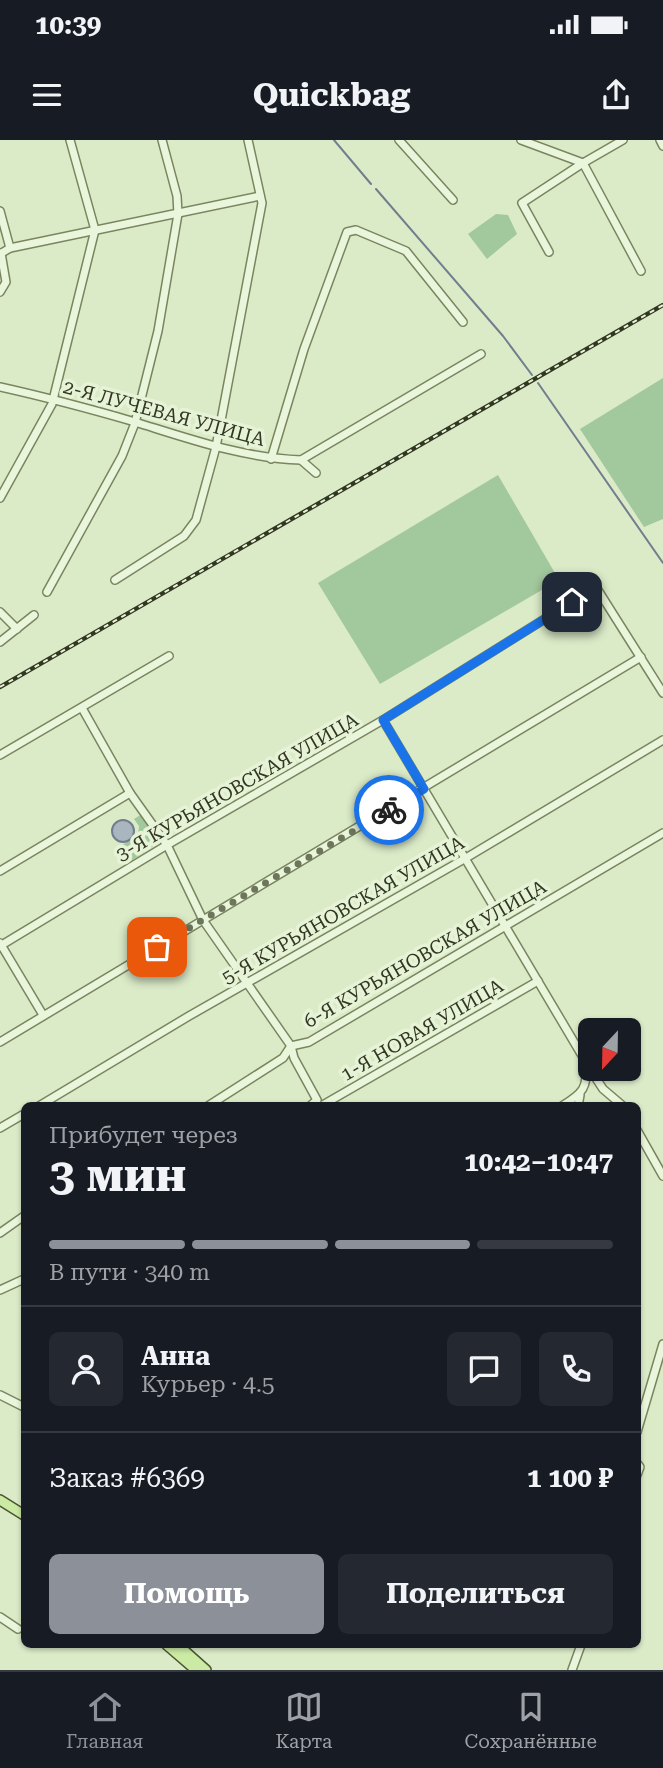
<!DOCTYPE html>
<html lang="ru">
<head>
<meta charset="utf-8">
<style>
	body { margin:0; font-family:"Roboto Serif",serif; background:#242831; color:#f1f3f6; height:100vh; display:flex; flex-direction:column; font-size:26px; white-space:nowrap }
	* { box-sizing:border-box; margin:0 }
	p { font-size:23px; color:#9ea1a6 }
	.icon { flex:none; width:38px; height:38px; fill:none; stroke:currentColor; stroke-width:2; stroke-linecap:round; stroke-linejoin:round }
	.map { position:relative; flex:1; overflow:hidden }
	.panel { position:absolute; left:21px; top:962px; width:620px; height:546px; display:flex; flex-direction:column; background:#171b24; border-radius:10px; box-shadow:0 2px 5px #0004 }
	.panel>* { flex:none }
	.needle { width:46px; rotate:202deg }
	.fabs { position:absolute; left:578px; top:878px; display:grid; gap:14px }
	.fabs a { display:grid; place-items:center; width:63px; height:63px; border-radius:10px; background:#171b24; box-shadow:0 2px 5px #0004; font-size:35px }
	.pin { position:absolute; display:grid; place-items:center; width:60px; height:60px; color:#fff; margin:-30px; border-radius:14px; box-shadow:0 4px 10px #0006 }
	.courier { position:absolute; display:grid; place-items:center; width:70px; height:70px; margin:-35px; border:5px solid #1a73e8; border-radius:50%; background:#fff; color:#222; box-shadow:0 2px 9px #0007 }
	.overview em { font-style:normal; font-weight:700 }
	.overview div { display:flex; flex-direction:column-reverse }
	.overview { display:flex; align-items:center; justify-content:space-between; height:119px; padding:0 28px }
	h1 { font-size:46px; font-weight:700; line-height:52px }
	.bar { display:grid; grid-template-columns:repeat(4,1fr); gap:10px 7px; align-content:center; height:84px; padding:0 28px }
	.bar i { height:9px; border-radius:5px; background:#363941 }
	.bar .current { background:#8c9099 }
	.bar p { grid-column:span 4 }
	.line { display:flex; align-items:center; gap:18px; padding:0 28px; border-top:2px solid #363941 }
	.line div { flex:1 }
	.round { display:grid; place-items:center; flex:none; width:74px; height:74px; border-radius:10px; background:#242831 }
	.button { display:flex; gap:14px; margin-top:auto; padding:14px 28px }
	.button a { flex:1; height:80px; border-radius:10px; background:#8c9099; color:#fff; font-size:28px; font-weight:700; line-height:80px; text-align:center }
	.button a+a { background:#242831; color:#f1f3f6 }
	.status { display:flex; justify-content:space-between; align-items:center; height:49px; padding:0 35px; background:#171b24; direction:ltr }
	.status svg { height:19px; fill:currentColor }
	header { display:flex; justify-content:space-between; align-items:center; height:91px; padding:0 28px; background:#171b24; font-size:32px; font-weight:700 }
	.menu { display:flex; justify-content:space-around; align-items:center; height:98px; border-top:2px solid #363941; background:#171b24; font-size:19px; color:#9ea1a6 }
	.menu a { display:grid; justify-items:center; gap:4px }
	.menu .current { color:#8c9099 }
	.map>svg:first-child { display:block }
	.green { fill:#a2c89d }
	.water { fill:#a9b5bf; stroke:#707e8d; stroke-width:2 }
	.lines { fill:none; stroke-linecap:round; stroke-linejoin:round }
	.stream { stroke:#707e8d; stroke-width:2 }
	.minor-casing { stroke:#7a855f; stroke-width:10 }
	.major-casing { stroke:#4c5432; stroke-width:12 }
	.minor { stroke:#eaf6db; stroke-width:7 }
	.major { stroke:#cbeaa4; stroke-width:9 }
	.rail-casing { stroke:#323721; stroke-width:4.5 }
	.rail { stroke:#e6f3d7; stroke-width:2; stroke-dasharray:5; stroke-linecap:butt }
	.done { stroke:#6d765b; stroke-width:7; stroke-dasharray:0 12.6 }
	.route { stroke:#1a73e8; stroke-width:9 }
	.labels { text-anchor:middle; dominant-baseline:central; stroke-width:7; stroke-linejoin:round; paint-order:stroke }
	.street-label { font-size:19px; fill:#323721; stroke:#e6f3d7 }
</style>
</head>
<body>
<div class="status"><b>10:39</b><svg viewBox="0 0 49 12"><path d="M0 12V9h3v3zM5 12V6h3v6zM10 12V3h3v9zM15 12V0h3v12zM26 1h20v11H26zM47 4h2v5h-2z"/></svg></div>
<header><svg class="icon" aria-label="menu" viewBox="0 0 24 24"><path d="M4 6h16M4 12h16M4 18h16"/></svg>Quickbag<svg class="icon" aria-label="share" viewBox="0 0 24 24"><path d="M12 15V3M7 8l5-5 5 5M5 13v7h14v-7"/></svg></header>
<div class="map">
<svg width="663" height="1530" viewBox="0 0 663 1530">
	<rect width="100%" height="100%" fill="#dbebc8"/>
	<g class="green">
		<path d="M496,74L508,75L517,94L487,119L468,94Z"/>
		<path d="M663,238V379L644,387L580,289Z"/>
		<path d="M498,335L559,440L380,544L318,443Z"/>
		<path d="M142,674L160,702L132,720L122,705L138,695L139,686L134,679Z"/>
	</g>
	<circle class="water" cx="123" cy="691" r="11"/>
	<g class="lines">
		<g class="stream">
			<path d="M334,0L371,44"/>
			<path d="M376,49L503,196L532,235"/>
			<path d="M538,243L663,423"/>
		</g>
		<g class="minor-casing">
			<g id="minor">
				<path d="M399,0L453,60"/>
				<path d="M521,0L583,23L641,131"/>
				<path d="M660,0L663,6"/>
				<path d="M0,71L10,108"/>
				<path d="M549,112L522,63L583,23L623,0"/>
				<path d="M0,114L10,108L260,56"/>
				<path d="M0,152L6,142L1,113"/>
				<path d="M0,247C45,257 90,269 135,282C190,299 243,318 301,320L316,333"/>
				<path d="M271,319L304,209L347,92L356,90L406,111L463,182"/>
				<path d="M301,320L481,214"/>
				<path d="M0,358L52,264L95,90L70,0"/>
				<path d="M115,440L184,396L196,380L216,307L262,63L248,0"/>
				<path d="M47,452L122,316L135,283L158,191L178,74L177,56L162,0"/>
				<path d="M0,472L17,489"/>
				<path d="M0,502L34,475"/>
				<path d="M82,568L130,653L167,705L203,780L291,906L294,918L317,960L310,966"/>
				<path d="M383,580L590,929"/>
				<path d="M0,615L169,516"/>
				<path d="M0,731L130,653"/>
				<path d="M0,803L43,875"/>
				<path d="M0,806L167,705L383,580L596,447L663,553"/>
				<path d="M0,902L641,517"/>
				<path d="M590,929L603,949L623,966"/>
				<path d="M39,966L189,876L466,718L663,600"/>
				<path d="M208,966L283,918L291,906L309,902L663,693"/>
				<path d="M321,966L538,841"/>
				<path d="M562,966C583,953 588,948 586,923"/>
				<path d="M578,966L580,955"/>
				<path d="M0,988L24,974"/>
				<path d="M637,990L663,1036"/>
				<path d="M0,1093L24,1076"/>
				<path d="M0,1150L24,1139"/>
				<path d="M0,1255L24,1267"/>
				<path d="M637,1292L663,1204"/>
				<path d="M637,1323L640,1327L637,1335"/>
				<path d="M0,1477L18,1489"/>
				<path d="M572,1530L581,1505"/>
			</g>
		</g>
		<g class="major-casing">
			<g id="major">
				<path d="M0,1360L24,1375"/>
				<path d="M167,1505L196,1530"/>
				<path d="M178,1505L206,1530"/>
			</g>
		</g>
		<use href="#minor" class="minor"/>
		<use href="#major" class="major"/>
		<g class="rail-casing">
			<path id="rail" d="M0,547L663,165"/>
		</g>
		<use href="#rail" class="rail"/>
	</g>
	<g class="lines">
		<path class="done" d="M157,807L389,670"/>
		<path class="route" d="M389,670L424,649L383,580L572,462"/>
	</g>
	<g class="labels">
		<g class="street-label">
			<text transform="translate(164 273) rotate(15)">2-Я ЛУЧЕВАЯ УЛИЦА</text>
			<text transform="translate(237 647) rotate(-30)">3-Я КУРЬЯНОВСКАЯ УЛИЦА</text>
			<text transform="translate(343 770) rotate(-30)">5-Я КУРЬЯНОВСКАЯ УЛИЦА</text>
			<text transform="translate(425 814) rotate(-30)">6-Я КУРЬЯНОВСКАЯ УЛИЦА</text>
			<text transform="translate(422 890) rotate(-30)">1-Я НОВАЯ УЛИЦА</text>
		</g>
	</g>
</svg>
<div class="fabs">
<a><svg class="needle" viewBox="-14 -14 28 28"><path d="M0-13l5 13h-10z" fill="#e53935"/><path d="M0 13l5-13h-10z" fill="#9ea1a6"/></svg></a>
</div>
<div class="pin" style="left:157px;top:807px;background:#ea580c"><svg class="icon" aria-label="bag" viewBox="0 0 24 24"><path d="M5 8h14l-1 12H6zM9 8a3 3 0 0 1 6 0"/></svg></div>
<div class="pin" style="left:572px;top:462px;background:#1f2937"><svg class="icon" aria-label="home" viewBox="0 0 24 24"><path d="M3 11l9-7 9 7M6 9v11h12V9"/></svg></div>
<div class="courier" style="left:389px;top:670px"><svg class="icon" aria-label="bike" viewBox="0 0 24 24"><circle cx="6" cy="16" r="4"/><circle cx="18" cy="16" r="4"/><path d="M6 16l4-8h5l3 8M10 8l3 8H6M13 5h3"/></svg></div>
<section class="panel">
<div class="overview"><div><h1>3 мин</h1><p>Прибудет через</p></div><em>10:42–10:47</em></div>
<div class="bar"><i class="current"></i><i class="current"></i><i class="current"></i><i></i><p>В пути · 340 m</p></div>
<div class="line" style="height:126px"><a class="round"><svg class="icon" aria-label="person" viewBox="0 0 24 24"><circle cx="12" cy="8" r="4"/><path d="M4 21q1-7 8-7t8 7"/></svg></a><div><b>Анна</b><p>Курьер · 4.5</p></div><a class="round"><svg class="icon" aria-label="chat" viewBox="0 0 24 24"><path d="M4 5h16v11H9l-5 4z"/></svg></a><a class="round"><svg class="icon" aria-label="phone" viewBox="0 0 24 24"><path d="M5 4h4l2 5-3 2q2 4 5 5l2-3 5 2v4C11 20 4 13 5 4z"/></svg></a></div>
<div class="line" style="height:91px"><div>Заказ #6369</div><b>1 100 ₽</b></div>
<div class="button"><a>Помощь</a><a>Поделиться</a></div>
</section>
</div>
<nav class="menu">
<a class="current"><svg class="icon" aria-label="home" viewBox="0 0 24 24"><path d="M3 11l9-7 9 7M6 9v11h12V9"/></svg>Главная</a>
<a><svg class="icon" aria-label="map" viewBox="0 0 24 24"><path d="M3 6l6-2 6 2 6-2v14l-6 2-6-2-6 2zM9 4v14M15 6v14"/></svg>Карта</a>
<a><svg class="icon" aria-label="saved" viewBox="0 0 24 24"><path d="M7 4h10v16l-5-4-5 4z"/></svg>Сохранённые</a>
</nav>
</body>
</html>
